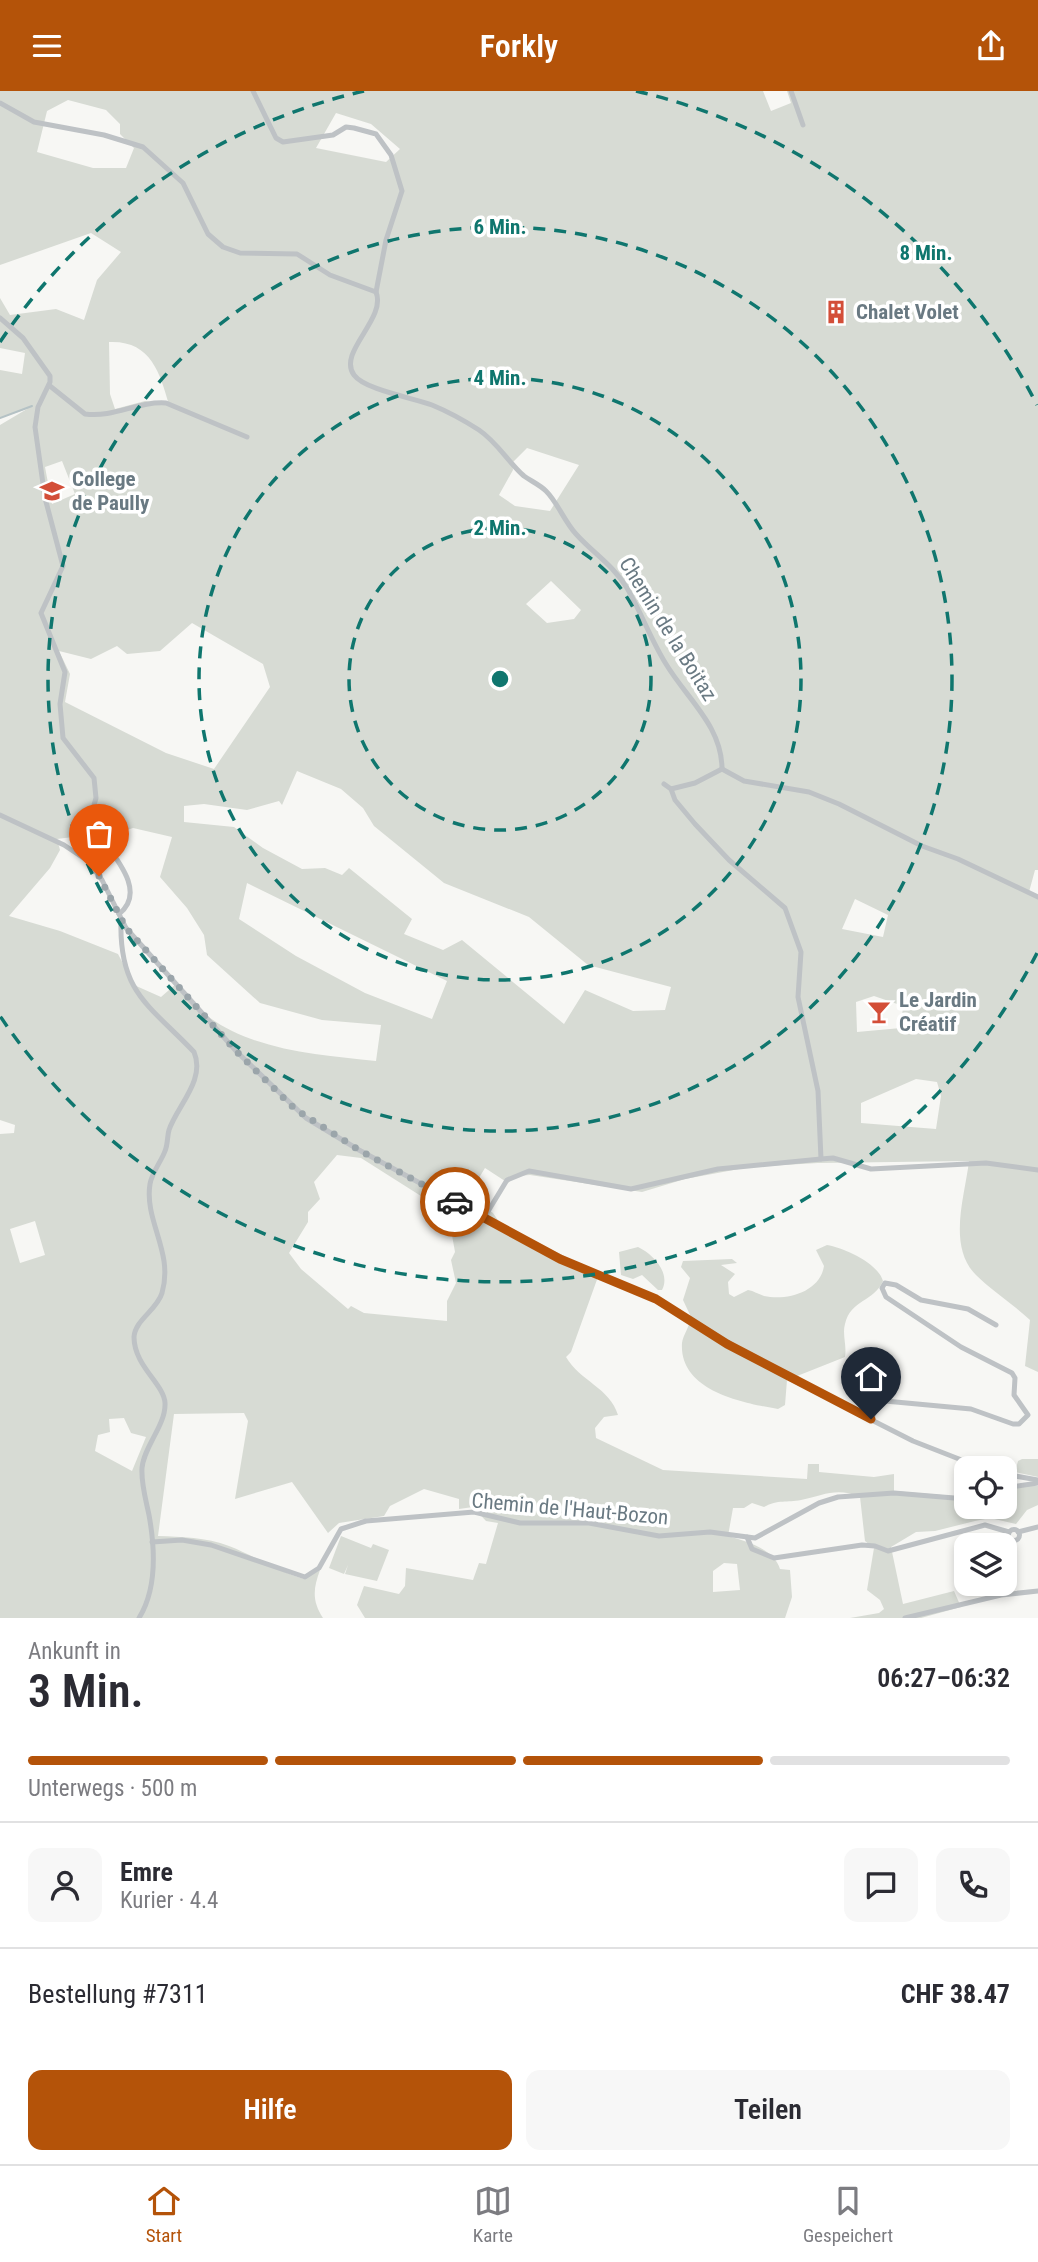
<!DOCTYPE html>
<html lang="de">
<head>
<meta charset="utf-8">
<style>
	body { margin:0; font-family:"Roboto Condensed",sans-serif; background:#f7f7f7; color:#2b2b33; height:100vh; display:flex; flex-direction:column; font-size:26px; white-space:nowrap }
	* { box-sizing:border-box; margin:0 }
	p { font-size:23px; color:#7c7c81 }
	.icon { flex:none; width:38px; height:38px; fill:none; stroke:currentColor; stroke-width:2; stroke-linecap:round; stroke-linejoin:round }
	.map { position:relative; height:1527px; overflow:hidden }
	.panel { display:flex; flex-direction:column; background:#fff; flex:1 }
	.panel>* { flex:none }
	.buttons { position:absolute; left:954px; top:1365px; display:grid; gap:14px }
	.buttons a { display:grid; place-items:center; width:63px; height:63px; border-radius:14px; background:#fff; box-shadow:0 4px 10px #0003; font-size:35px }
	.pin { position:absolute; display:grid; place-items:center; width:60px; height:60px; color:#fff; margin:-72px -30px; border-radius:50% 50% 50% 0; rotate:-45deg; box-shadow:0 0 7px #0007 }
	.pin .icon { rotate:45deg }
	.courier { position:absolute; display:grid; place-items:center; width:70px; height:70px; margin:-35px; border:5px solid #b45309; border-radius:50%; background:#fff; color:#222; box-shadow:0 2px 9px #0007 }
	.headline em { font-style:normal; font-weight:600 }
	.headline div { display:flex; flex-direction:column-reverse }
	.headline { display:flex; align-items:center; justify-content:space-between; height:119px; padding:0 28px }
	h1 { font-size:46px; font-weight:600; line-height:52px }
	.bar { display:grid; grid-template-columns:repeat(4,1fr); gap:10px 7px; align-content:center; height:84px; padding:0 28px }
	.bar i { height:9px; border-radius:5px; background:#e1e1e2 }
	.bar .selected { background:#b45309 }
	.bar p { grid-column:span 4 }
	.line { display:flex; align-items:center; gap:18px; padding:0 28px; border-top:2px solid #e1e1e2 }
	.line div { flex:1 }
	.round { display:grid; place-items:center; flex:none; width:74px; height:74px; border-radius:14px; background:#f7f7f7 }
	.cta { display:flex; gap:14px; margin-top:auto; padding:14px 28px }
	.cta a { flex:1; height:80px; border-radius:14px; background:#b45309; color:#fff; font-size:28px; font-weight:600; line-height:80px; text-align:center }
	.cta a+a { background:#f7f7f7; color:#2b2b33 }
	header { display:flex; justify-content:space-between; align-items:center; height:91px; padding:0 28px; background:#b45309; color:#fff; font-size:32px; font-weight:600 }
	.tabs { display:flex; justify-content:space-around; align-items:center; height:98px; border-top:2px solid #e1e1e2; background:#fff; font-size:19px; color:#7c7c81 }
	.tabs a { display:grid; justify-items:center; gap:4px }
	.tabs .selected { color:#b45309 }
	.map>svg:first-child { display:block }
	.green { fill:#d7dbd4; fill-rule:evenodd }
	.lines { fill:none; stroke-linecap:round; stroke-linejoin:round }
	.stream { stroke:#b5c2c5; stroke-width:2 }
	.minor { stroke:#bec2c5; stroke-width:5 }
	.done { stroke:#9ba5aa; stroke-width:7; stroke-dasharray:0 12.6 }
	.route { stroke:#b45309; stroke-width:9 }
	.ring { fill:none; stroke:#0f766e; stroke-width:3.5; stroke-dasharray:12 9 }
	.labels { text-anchor:middle; dominant-baseline:central; stroke-width:7; stroke-linejoin:round; paint-order:stroke }
	.poi-label { font-size:21px; font-weight:bold; fill:#697982; stroke:#fff; text-anchor:start }
	.street-label { font-size:21px; fill:#697982; stroke:#fff }
	.centre { fill:#0f766e; stroke:#fff; stroke-width:3.5 }
	.ring-label { font-size:21px; text-anchor:middle; font-weight:bold; fill:#0f766e; stroke:#fff; stroke-width:7; stroke-linejoin:round; paint-order:stroke }
</style>
</head>
<body>
<header><svg class="icon" aria-label="menu" viewBox="0 0 24 24"><path d="M4 6h16M4 12h16M4 18h16"/></svg>Forkly<svg class="icon" aria-label="share" viewBox="0 0 24 24"><path d="M12 15V3M7 8l5-5 5 5M5 13v7h14v-7"/></svg></header>
<div class="map">
<svg width="1038" height="1527" viewBox="0 0 1038 1527">
	<rect width="100%" height="100%" fill="#f7f7f4"/>
	<g class="green">
		<path d="M0,0H763L771,20L791,12L787,0H1038V779H1035L1029,801L1038,805V1281L1025,1275L1030,1229C1013,1213 992,1200 976,1184C947,1155 965,1105 969,1070L818,1072L750,1076L685,1088L642,1101L530,1084L516,1085L508,1092L485,1077L468,1105L493,1122L500,1132L599,1183L571,1261L566,1266C580,1290 610,1297 618,1324L604,1326L595,1337L596,1347L663,1379L807,1388L808,1373H819V1381L874,1386L894,1383V1400L966,1406V1416H1004L1005,1392L1038,1395V1414L1027,1419L1016,1433L990,1427L975,1430L935,1440L916,1441L891,1456L903,1513L954,1500L961,1516L921,1527H850L879,1522L884,1518L880,1509L867,1499L874,1457L865,1450L860,1406C837,1396 824,1404 801,1409C787,1412 778,1408 764,1416L752,1412L744,1417H733L728,1445C746,1450 774,1458 780,1478L790,1479L792,1506L785,1527H365L357,1514L364,1495L399,1503L405,1495L406,1477L473,1489L479,1472L486,1473L498,1432L486,1430L473,1416L459,1418V1408L424,1398L390,1415L384,1425L339,1432L328,1442L292,1391L235,1408L248,1330L244,1322L174,1323L158,1445C181,1446 206,1446 229,1455C255,1465 276,1480 304,1488L320,1479C313,1498 312,1510 323,1527H0V1043L14,1042L15,1034L0,1029V334L27,318L0,327V279L22,283L25,262L0,257V207L10,224L56,218L84,229L97,189L121,161L91,142L0,174ZM68,9L106,19L120,33V43L134,57L126,77H93L37,61L47,20ZM336,22L371,33L400,58L386,71L316,57ZM109,251C150,249 160,281 169,314L145,310L115,318L110,303ZM527,357L579,374L550,420L515,415L499,404L513,379L512,372ZM62,370L75,403L52,413L45,376ZM551,490L581,519L574,528L547,532L526,513ZM192,532L263,573L270,596L214,678L166,662L65,611L70,583L59,560L91,568L117,555L127,563L160,560ZM297,680L341,698L363,717L374,735L444,792L529,826L588,874L671,896L665,919L633,920L585,899L564,933L462,849L443,859L404,843L412,828L349,777L342,784L325,777L302,778L263,757L234,736L184,731V715L204,713L247,719L279,710L282,714ZM103,735L121,741L133,737L172,746L160,786L187,817L204,844L207,864L260,912L322,929L381,934L376,970C321,964 257,960 210,927C198,918 187,903 177,892L161,906L134,894L118,863L60,840L9,825L50,777L60,759L57,748L89,744ZM247,792L447,890L432,928L365,902L296,865L239,828ZM855,808L888,824L883,846L842,838ZM874,905L903,915L901,937L857,941L856,911ZM916,988L937,991L941,1005L936,1038L861,1032V1012ZM337,1064L361,1067L462,1131L450,1133L455,1161L451,1169L456,1192L447,1210V1230L364,1222L351,1215L348,1218L301,1178L289,1162L308,1131V1121L320,1108L314,1091ZM35,1130L45,1164L20,1172L10,1138ZM124,1327L131,1342L146,1346L132,1380L95,1360L98,1344L110,1341L109,1328ZM724,1472L737,1473L740,1499L713,1501V1480Z"/>
		<path d="M827,1154C844,1157 878,1172 883,1190C874,1211 851,1208 845,1233C842,1243 847,1255 845,1266L787,1289L785,1314L778,1318C743,1312 679,1300 682,1252C683,1244 690,1235 691,1226L683,1209L690,1187L681,1176L683,1170L732,1168L737,1172L721,1174L735,1183L728,1191L729,1203L734,1206L748,1199C754,1200 758,1203 764,1205C787,1210 820,1201 824,1175L816,1159Z"/>
		<path d="M638,1156C653,1163 671,1182 662,1199H658L642,1184L633,1188L621,1184L619,1161Z"/>
		<path d="M1022,1368H1038V1386L1015,1381L1018,1370Z"/>
		<path d="M341,1445L371,1457L373,1453L389,1459L377,1490L345,1483L348,1474L344,1483L329,1477Z"/>
	</g>
	<g class="lines">
		<path class="stream" d="M0,327L32,315"/>
		<g class="minor">
			<path d="M253,0L276,47L283,51L333,44L346,36L354,37L376,43L391,64L402,100L386,149L376,201"/>
			<path d="M791,0L803,34"/>
			<path d="M0,12L34,31L104,44L143,56L183,92L208,143L223,156L240,162L297,163L330,184L376,201C387,228 337,261 354,284C365,299 414,307 432,314C449,321 465,330 479,339C497,351 508,371 524,385C531,390 540,394 546,400C558,412 564,430 576,443C593,462 613,474 627,497C641,521 651,549 666,573C687,608 722,635 722,678"/>
			<path d="M0,227L23,247L50,285V291L38,316L35,336L45,407L63,475L41,522L65,581L60,613L63,647L94,687L96,707L90,728C100,753 153,796 119,823"/>
			<path d="M50,295L85,323C114,327 138,310 166,312L247,346"/>
			<path d="M722,678L744,690L809,701L839,713L922,755L958,768L1038,806"/>
			<path d="M664,693L671,698L675,709L695,733L729,769L785,817L801,861L798,906L818,1000L821,1068"/>
			<path d="M671,698L695,692L722,678"/>
			<path d="M0,724L64,754L88,770L102,789L126,837L237,961L306,1027L359,1059L560,1168L656,1208L781,1283L913,1350L982,1377"/>
			<path d="M89,771L101,764L107,755"/>
			<path d="M121,830C119,901 149,914 194,961C206,989 177,1015 169,1039C167,1046 168,1053 165,1060C161,1071 152,1081 150,1093C144,1130 174,1161 162,1202C157,1219 135,1229 134,1246C134,1275 164,1293 165,1312C166,1334 144,1355 142,1377C141,1393 146,1409 149,1424C155,1457 157,1498 139,1527"/>
			<path d="M484,1127L507,1089L529,1080L631,1098L718,1078L821,1068L833,1067L871,1078L986,1072L1038,1079"/>
			<path d="M871,1328L880,1312L885,1310L971,1318L1013,1333H1019L1028,1324L1014,1304L1015,1287L1012,1282L961,1256L886,1206L882,1197L885,1192L896,1194L921,1209L968,1218L996,1234"/>
			<path d="M1004,1383L1038,1389"/>
			<path d="M1004,1397L1038,1392"/>
			<circle cx="1014" cy="1444" r="5.5"/>
			<path d="M1018,1441L1038,1436"/>
			<path d="M747,1446L752,1458L774,1467L862,1454L875,1455L888,1460L985,1434L1009,1441"/>
			<path d="M152,1451L182,1449L211,1454L305,1486L319,1477L341,1438L366,1430L474,1421L520,1432H589L659,1445L710,1441L755,1447L819,1412L838,1406L894,1402L966,1408"/>
			<path d="M905,1527L1001,1504L1038,1500"/>
		</g>
	</g>
	<g class="lines">
		<path class="done" d="M99,785L126,837L237,961L295,1018L359,1059L455,1111"/>
		<path class="route" d="M455,1111L560,1168L656,1208L727,1253L871,1328"/>
	</g>
	<g class="ring">
		<circle cx="500" cy="588" r="151"/>
		<circle cx="500" cy="588" r="301"/>
		<circle cx="500" cy="588" r="452"/>
		<path d="M1037 862A603 603 0 0 1 0 925M0 251A603 603 0 0 1 364 0M636 0A603 603 0 0 1 1037 314"/>
	</g>
	<defs>
		<g id="building-bare" transform="scale(1.89)"><path d="M-4-6H4V6H1V3H-1V6H-4ZM-2.5-4.3h1.7v1.8h-1.7ZM.8-4.3h1.7v1.8H.8ZM-2.5-1h1.7V.8h-1.7ZM.8-1h1.7V.8H.8Z" fill="#d34e38" stroke="#fff" stroke-width="2.5" paint-order="stroke"/></g>
		<g id="university-bare" transform="scale(1.89)"><path d="M0-5L7-2L0 1L-7-2ZM-4 1L0 2.5L4 1V4Q0 6-4 4Z" fill="#d34e38" stroke="#fff" stroke-width="2.5" paint-order="stroke"/></g>
		<g id="bar-bare" transform="scale(1.89)"><path d="M-6-5H6L.8 .8V4.5H3.5V6h-7V4.5H-.8V.8Z" fill="#d34e38" stroke="#fff" stroke-width="2.5" paint-order="stroke"/></g>
	</defs>
	<g fill-rule="evenodd">
		<use href="#building-bare" x="836" y="221"/>
		<use href="#university-bare" x="52" y="400"/>
		<use href="#bar-bare" x="879" y="921"/>
	</g>
	<g class="labels">
		<g class="poi-label">
			<text x="856" y="221">Chalet Volet</text>
			<text x="72" y="388">College<tspan x="72" dy="24">de Paully</tspan></text>
			<text x="899" y="909">Le Jardin<tspan x="899" dy="24">Créatif</tspan></text>
		</g>
		<g class="street-label">
			<text transform="translate(668 538) rotate(58)">Chemin de la Boitaz</text>
			<text transform="translate(570 1418) rotate(5)">Chemin de l'Haut-Bozon</text>
		</g>
	</g>
	<circle cx="500" cy="588" r="10" class="centre"/>
	<g class="ring-label">
		<text x="500" y="143">6 Min.</text>
		<text x="926" y="169">8 Min.</text>
		<text x="500" y="294">4 Min.</text>
		<text x="500" y="444">2 Min.</text>
	</g>
</svg>
<div class="buttons">
<a><svg class="icon" aria-label="locate" viewBox="0 0 24 24"><circle cx="12" cy="12" r="6"/><path d="M12 2v4M12 18v4M2 12h4M18 12h4"/></svg></a>
<a><svg class="icon" aria-label="layers" viewBox="0 0 24 24"><path d="M12 4l9 5-9 5-9-5zM3 14l9 5 9-5"/></svg></a>
</div>
<div class="pin" style="left:99px;top:785px;background:#ea580c"><svg class="icon" aria-label="bag" viewBox="0 0 24 24"><path d="M5 8h14l-1 12H6zM9 8a3 3 0 0 1 6 0"/></svg></div>
<div class="pin" style="left:871px;top:1328px;background:#1f2937"><svg class="icon" aria-label="home" viewBox="0 0 24 24"><path d="M3 11l9-7 9 7M6 9v11h12V9"/></svg></div>
<div class="courier" style="left:455px;top:1111px"><svg class="icon" aria-label="car" viewBox="0 0 24 24"><path d="M5 17H2v-5l4-1 3-4h7l3 4 3 1v5h-3M9 17h6M6 11h13"/><circle cx="7" cy="17" r="2"/><circle cx="17" cy="17" r="2"/></svg></div>
</div>
<section class="panel">
<div class="headline"><div><h1>3 Min.</h1><p>Ankunft in</p></div><em>06:27–06:32</em></div>
<div class="bar"><i class="selected"></i><i class="selected"></i><i class="selected"></i><i></i><p>Unterwegs · 500 m</p></div>
<div class="line" style="height:126px"><a class="round"><svg class="icon" aria-label="person" viewBox="0 0 24 24"><circle cx="12" cy="8" r="4"/><path d="M4 21q1-7 8-7t8 7"/></svg></a><div><b>Emre</b><p>Kurier · 4.4</p></div><a class="round"><svg class="icon" aria-label="chat" viewBox="0 0 24 24"><path d="M4 5h16v11H9l-5 4z"/></svg></a><a class="round"><svg class="icon" aria-label="phone" viewBox="0 0 24 24"><path d="M5 4h4l2 5-3 2q2 4 5 5l2-3 5 2v4C11 20 4 13 5 4z"/></svg></a></div>
<div class="line" style="height:91px"><div>Bestellung #7311</div><b>CHF 38.47</b></div>
<div class="cta"><a>Hilfe</a><a>Teilen</a></div>
</section>
<nav class="tabs">
<a class="selected"><svg class="icon" aria-label="home" viewBox="0 0 24 24"><path d="M3 11l9-7 9 7M6 9v11h12V9"/></svg>Start</a>
<a><svg class="icon" aria-label="map" viewBox="0 0 24 24"><path d="M3 6l6-2 6 2 6-2v14l-6 2-6-2-6 2zM9 4v14M15 6v14"/></svg>Karte</a>
<a><svg class="icon" aria-label="saved" viewBox="0 0 24 24"><path d="M7 4h10v16l-5-4-5 4z"/></svg>Gespeichert</a>
</nav>
</body>
</html>
